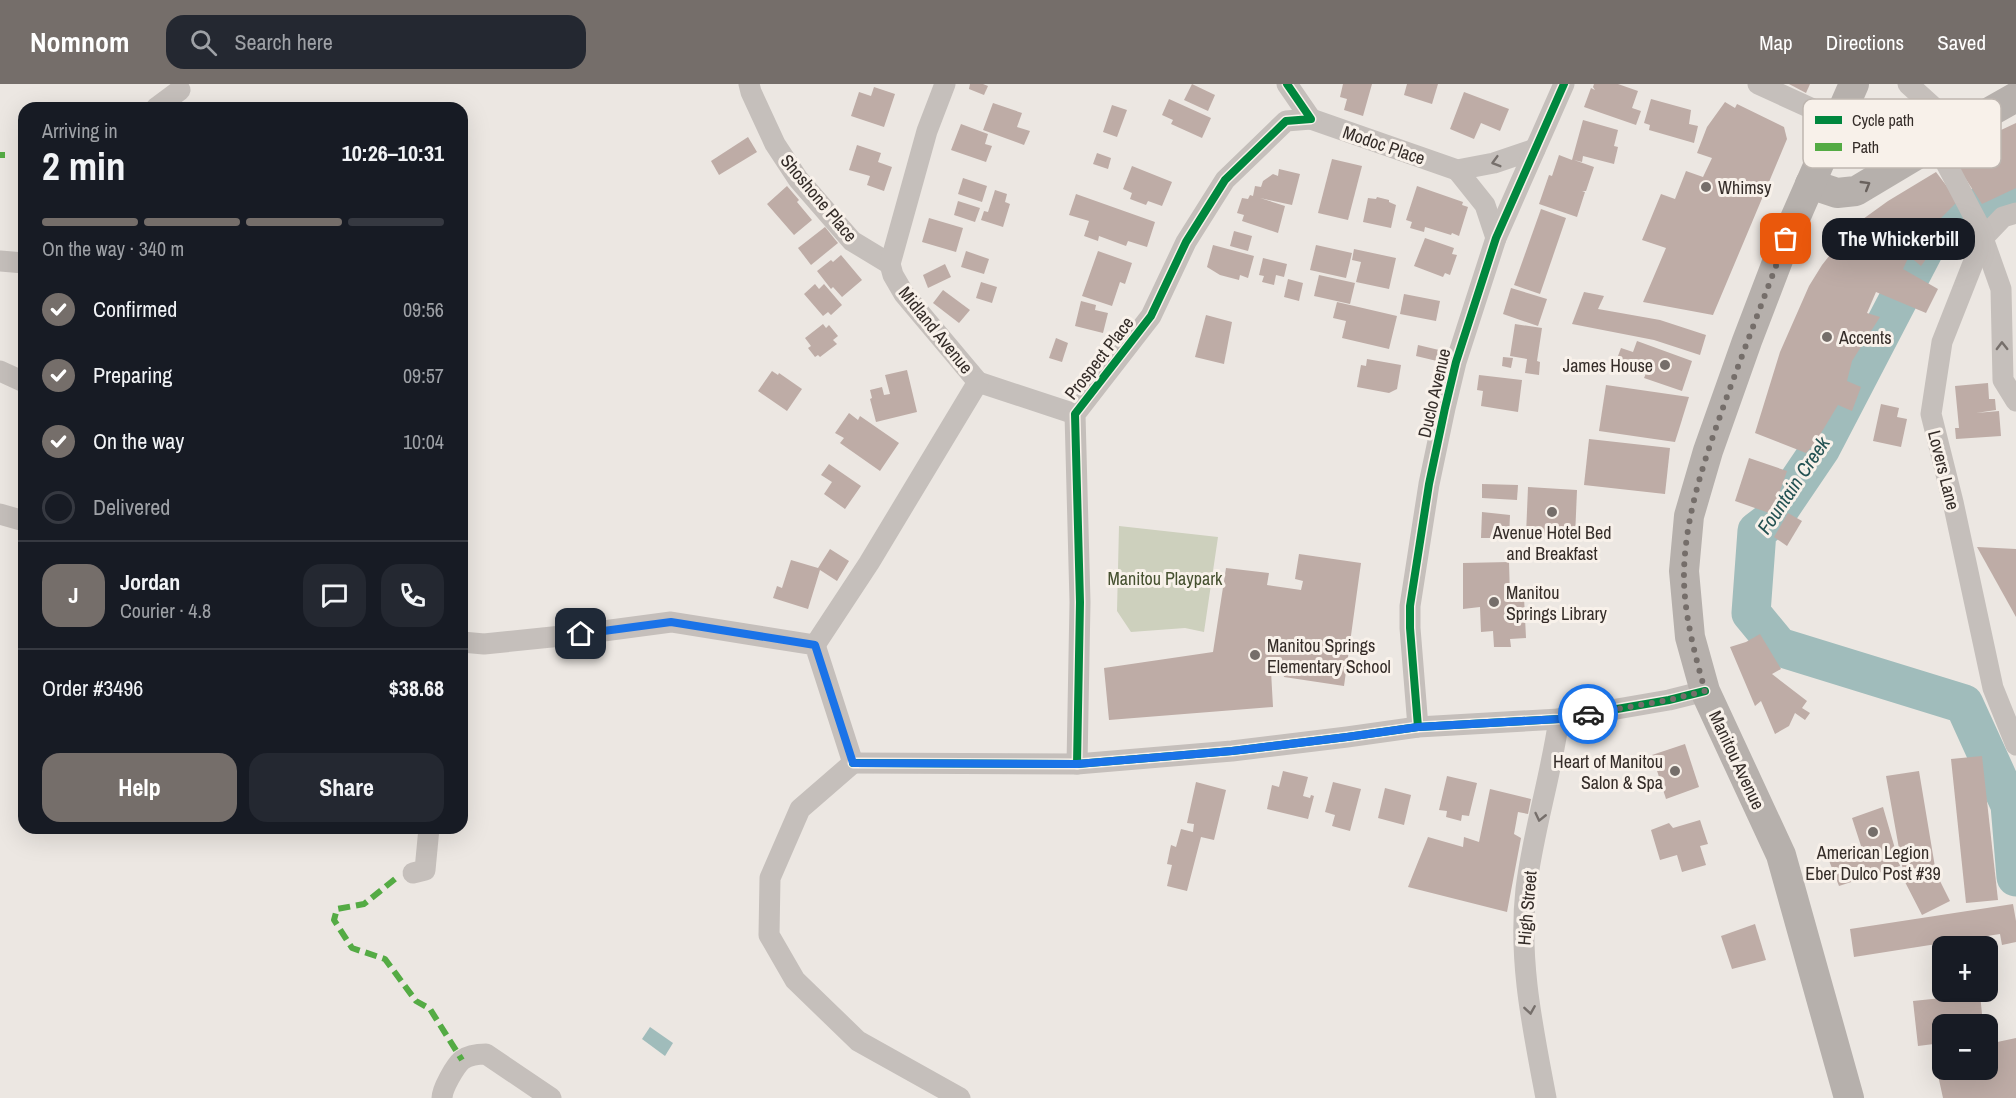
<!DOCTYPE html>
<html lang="en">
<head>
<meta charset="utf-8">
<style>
	body { margin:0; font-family:"Archivo Narrow",sans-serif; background:#242831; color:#f1f3f6; height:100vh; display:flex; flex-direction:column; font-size:22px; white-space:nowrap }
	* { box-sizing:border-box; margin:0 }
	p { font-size:20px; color:#9ea1a6 }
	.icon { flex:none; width:33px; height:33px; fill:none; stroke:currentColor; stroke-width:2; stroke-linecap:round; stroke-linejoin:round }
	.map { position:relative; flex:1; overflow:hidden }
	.sheet { position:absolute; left:18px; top:18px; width:450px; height:732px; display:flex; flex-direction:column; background:#171b24; border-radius:18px; box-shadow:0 6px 24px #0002 }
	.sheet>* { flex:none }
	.buttons { position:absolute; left:1932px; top:852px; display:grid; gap:12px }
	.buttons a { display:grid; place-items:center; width:66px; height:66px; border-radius:12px; background:#171b24; box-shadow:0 6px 24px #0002; font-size:30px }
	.pin { position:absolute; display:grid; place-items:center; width:51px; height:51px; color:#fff; margin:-26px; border-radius:12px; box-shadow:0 3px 9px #0006 }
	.courier { position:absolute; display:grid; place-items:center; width:60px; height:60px; margin:-30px; border:4px solid #1a73e8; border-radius:50%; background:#fff; color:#222; box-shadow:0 2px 8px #0007 }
	.bubble { position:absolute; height:42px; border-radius:18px; background:#171b24; box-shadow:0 6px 24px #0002; font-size:20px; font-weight:800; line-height:42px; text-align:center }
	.head em { font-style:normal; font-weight:800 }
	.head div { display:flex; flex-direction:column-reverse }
	.head { display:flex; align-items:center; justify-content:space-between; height:102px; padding:0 24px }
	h1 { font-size:39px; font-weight:800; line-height:45px }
	.bar { display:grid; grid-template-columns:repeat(4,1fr); gap:9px 6px; align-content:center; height:72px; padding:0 24px }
	.bar i { height:8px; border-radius:4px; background:#363941 }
	.bar .selected { background:#756e6a }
	.bar p { grid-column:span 4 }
	.line { display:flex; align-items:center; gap:15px; padding:0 24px; border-top:2px solid #363941 }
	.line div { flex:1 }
	.round { display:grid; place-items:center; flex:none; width:63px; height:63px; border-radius:18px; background:#242831 }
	ol { padding:0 24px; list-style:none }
	li { display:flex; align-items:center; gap:18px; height:66px }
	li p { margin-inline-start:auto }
	li .icon { padding:6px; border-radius:50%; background:#756e6a; color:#fff; stroke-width:4 }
	li:last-child { color:#9ea1a6 }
	li i { width:33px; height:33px; border:3px solid #363941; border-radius:50% }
	.cta { display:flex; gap:12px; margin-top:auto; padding:12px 24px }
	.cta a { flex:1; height:69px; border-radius:18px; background:#756e6a; color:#fff; font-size:24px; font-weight:800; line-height:69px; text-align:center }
	.cta a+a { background:#242831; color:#f1f3f6 }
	header { display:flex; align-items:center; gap:36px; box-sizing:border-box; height:84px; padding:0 30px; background:#756e6a; color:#fff }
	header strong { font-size:28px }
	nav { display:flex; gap:33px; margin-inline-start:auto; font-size:21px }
	.search { width:420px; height:54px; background:#242831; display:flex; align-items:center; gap:15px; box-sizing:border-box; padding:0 21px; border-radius:18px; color:#9ea1a6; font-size:22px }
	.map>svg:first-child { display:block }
	.green { fill:#cdd0bd }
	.water { fill:#a0bcbb }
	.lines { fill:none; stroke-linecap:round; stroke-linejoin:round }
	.river { stroke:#a0bcbb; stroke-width:39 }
	.building { fill:#beaca6 }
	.street { stroke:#c5bfbb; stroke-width:21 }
	.secondary { stroke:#b6b0ac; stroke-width:30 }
	.quiet { stroke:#54ab44; stroke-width:6; stroke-dasharray:12 6; stroke-linecap:butt }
	.cycleway-casing { stroke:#f8f1ea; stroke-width:11 }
	.cycleway { stroke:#00873e; stroke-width:8 }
	.oneway { stroke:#766f6b }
	.oneway2 { stroke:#69615d }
	.done { stroke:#756e6a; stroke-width:6; stroke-dasharray:0 10.8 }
	.route { stroke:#1a73e8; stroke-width:8 }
	.poi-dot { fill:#756e6a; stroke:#f8f1ea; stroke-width:2 }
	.labels { text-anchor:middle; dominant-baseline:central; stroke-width:6; stroke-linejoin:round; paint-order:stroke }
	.street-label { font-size:18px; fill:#352d29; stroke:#f8f1ea }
	.poi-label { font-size:18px; fill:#352d29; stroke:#f8f1ea; text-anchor:start }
	.park-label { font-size:18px; fill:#465130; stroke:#f8f1ea }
	.water-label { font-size:20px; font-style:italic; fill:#235152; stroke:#f8f1ea }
	.key { fill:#f8f1ea; stroke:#beb6b0; stroke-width:1.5 }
	.key-label { font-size:16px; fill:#352d29 }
</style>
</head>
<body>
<header>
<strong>Nomnom</strong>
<div class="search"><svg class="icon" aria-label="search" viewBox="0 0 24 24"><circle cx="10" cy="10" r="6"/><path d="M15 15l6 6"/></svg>Search here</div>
<nav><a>Map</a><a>Directions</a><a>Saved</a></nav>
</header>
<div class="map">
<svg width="2016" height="1014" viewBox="0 0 2016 1014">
	<rect width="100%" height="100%" fill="#ece7e2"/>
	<path class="green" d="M1119,442L1218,453L1204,548L1185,544L1131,548L1117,527Z"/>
	<path class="water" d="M650,943L673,959L665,972L642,955Z"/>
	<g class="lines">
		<path class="river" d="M2016,112C1992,119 1958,126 1940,144C1935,150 1930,157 1925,164L1821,364L1773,435L1757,447L1751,529L1779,563L1964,620L2010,721L2016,793"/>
	</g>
	<g class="building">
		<path d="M970,0H983L988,2L984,11L969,5Z"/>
		<path d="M1192,0L1215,11L1208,27L1184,16Z"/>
		<path d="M1343,0H1372L1363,32L1344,26L1347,15L1340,13Z"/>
		<path d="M1407,0H1438L1432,20L1404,11Z"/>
		<path d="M1594,0H1618L1638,7L1632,24L1641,27L1636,41L1584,23L1591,4L1595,6L1593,3Z"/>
		<path d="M1789,0H1810L1806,9Z"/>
		<path d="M874,3L895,10L884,43L851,32L859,8L871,12Z"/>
		<path d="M1464,8L1509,25L1500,47L1481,39L1474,55L1450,45Z"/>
		<path d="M1169,15L1211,34L1202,54L1171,40L1173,36L1162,31Z"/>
		<path d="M1651,15L1691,26L1689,40L1698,42L1694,59L1649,46L1650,41L1644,39Z"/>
		<path d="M1725,18L1735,24L1737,20L1784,43L1787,55L1713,231L1643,218L1666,164L1642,156L1661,110L1675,115L1686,87L1703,93L1712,74L1697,69L1707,43Z"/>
		<path d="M993,19L1022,29L1017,43L1030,47L1024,61L983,46Z"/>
		<path d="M1112,21L1127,26L1117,53L1103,48Z"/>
		<path d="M1583,36L1618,46L1614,62L1618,63L1614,80L1583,72L1582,78L1574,76L1594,83L1586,107H1582L1585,108L1577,133L1539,120L1549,91L1552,92L1559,71L1572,76Z"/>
		<path d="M2016,39V104L1982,120L1956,80L1958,72L2001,46Z"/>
		<path d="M961,40L988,50L985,60L992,62L986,78L951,66Z"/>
		<path d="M748,53L757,68L719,91L711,77Z"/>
		<path d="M857,61L881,69L878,78L892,83L884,107L867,101L870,92L849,86Z"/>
		<path d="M1097,69L1111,74L1108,85L1093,80Z"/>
		<path d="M1332,75L1362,82L1348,136L1318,129Z"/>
		<path d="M1132,82L1172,98L1162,122L1148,117L1146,121L1130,115L1132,109L1123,105Z"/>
		<path d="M1279,85L1300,90L1292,121L1260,114L1285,122L1278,149L1242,137L1244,131L1237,129L1242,114L1248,115L1250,111L1253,112L1255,102L1261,103L1263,97L1273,90L1278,92Z"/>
		<path d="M1936,88L1958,117L1929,146L1941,155L1921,182L1909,172L1903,185L1938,205L1926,229L1876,208L1867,229L1880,233L1852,277L1847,297L1861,303L1852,327L1838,321L1815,359L1806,369L1755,349L1780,268L1809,202L1822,181L1852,143L1888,117Z"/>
		<path d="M963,94L987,102L982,118L958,110Z"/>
		<path d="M787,102L799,116L797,118L812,136L794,151L767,120Z"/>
		<path d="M1417,102L1463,118L1462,121L1468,123L1459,152L1452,149L1451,151L1425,143L1424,148L1410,144L1412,138L1406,136Z"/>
		<path d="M995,106L1007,110L1005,118L1010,120L1003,143L981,136L984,127L988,128Z"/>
		<path d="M1076,110L1155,138L1147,163L1128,157L1126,162L1099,152L1098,157L1084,152L1089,137L1069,131Z"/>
		<path d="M1377,113L1389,116V118L1396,121L1391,144L1363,138L1368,114L1376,115Z"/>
		<path d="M958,117L980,124L975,138L954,131Z"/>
		<path d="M1541,125L1566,134L1540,210L1514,201Z"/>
		<path d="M929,134L963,144L956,168L922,158Z"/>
		<path d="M825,143L838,159L811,181L798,164Z"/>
		<path d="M1234,147L1252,152L1248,167L1230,162Z"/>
		<path d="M1425,154L1454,164L1452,170L1457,171L1450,191L1445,189L1443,193L1414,182Z"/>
		<path d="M1213,161L1254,172L1248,194L1240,191L1239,196L1220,191L1207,183Z"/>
		<path d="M1316,161L1352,169L1346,194L1310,186Z"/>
		<path d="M1354,165L1396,174L1389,205L1356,198L1361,178L1352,176Z"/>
		<path d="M966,167L989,175L984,190L961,183Z"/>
		<path d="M1098,167L1132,179L1125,200L1120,198L1112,222L1082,212Z"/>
		<path d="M841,171L862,196L842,213L833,203L831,205L817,187L831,176L833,178Z"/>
		<path d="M1263,174L1287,180L1284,193L1276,191L1274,201L1262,198L1264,192L1259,191Z"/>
		<path d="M945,180L951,193L928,204L923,191Z"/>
		<path d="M1319,191L1355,199L1350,220L1314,212Z"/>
		<path d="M1288,195L1303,199L1299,217L1284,213Z"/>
		<path d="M981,198L997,203L992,219L976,214Z"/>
		<path d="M815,200L819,205L824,200L842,221L831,231L828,228L823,232L804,210Z"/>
		<path d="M1511,204L1547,215L1538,242L1503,230Z"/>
		<path d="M943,206L970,226L959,239L933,219Z"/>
		<path d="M1584,208L1604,212L1598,225L1660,236L1706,251L1700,271L1654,256L1572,240Z"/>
		<path d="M1404,210L1440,217L1436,237L1400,230Z"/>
		<path d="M1081,217L1096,221L1095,226L1108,229L1103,249L1075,242Z"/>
		<path d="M1337,218L1397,232L1389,265L1342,254L1346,237L1333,234Z"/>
		<path d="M1206,231L1232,238L1224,280L1195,273Z"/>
		<path d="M823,240L826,244L829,241L838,252L833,256L837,260L820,273L818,271L815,273L808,264L811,262L805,254Z"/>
		<path d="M1515,240L1542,244L1537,277L1540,278L1539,291L1525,289L1527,275L1510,272Z"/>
		<path d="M1056,254L1068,259L1062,278L1049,274Z"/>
		<path d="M1637,257L1692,277L1682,307L1644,294L1648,285L1629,278L1627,283L1615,280L1621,264L1633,268Z"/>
		<path d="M1418,261L1439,266L1437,277L1416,272Z"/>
		<path d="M1503,273L1513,274L1511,284L1502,282Z"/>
		<path d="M1367,275L1401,281L1397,305L1389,309L1357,303L1361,281L1366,282Z"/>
		<path d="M907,286L917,328L876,338L870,315L872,314L870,306L882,303L884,311L890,310L885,291Z"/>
		<path d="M772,287L778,291L779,289L802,305L787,327L758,307Z"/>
		<path d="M1479,291L1522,296L1518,328L1481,322L1483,307L1477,306Z"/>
		<path d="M1988,299L1989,315H1995L1996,326L1976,329L1999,327L2001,352L1956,355L1955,344H1959L1955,302Z"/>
		<path d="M1606,301L1689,313L1675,358L1599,347Z"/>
		<path d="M1881,320L1899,324L1897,333L1907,335L1901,363L1873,357Z"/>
		<path d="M849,329L858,336L860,332L899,359L880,387L840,359L844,354L835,349Z"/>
		<path d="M1589,355L1670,364L1665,410L1584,401Z"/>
		<path d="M1749,374L1787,387L1772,430L1735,417Z"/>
		<path d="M829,380L861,402L845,425L824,410L832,398L821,391Z"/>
		<path d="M1482,400L1518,401L1517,416L1482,414Z"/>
		<path d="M1528,403L1577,406L1575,453L1526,451Z"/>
		<path d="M1482,428L1510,431L1509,454H1481Z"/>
		<path d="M1788,429L1802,437L1787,462L1774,453Z"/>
		<path d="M1977,463L2016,465V533Z"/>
		<path d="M830,465L849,477L837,497L820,486L808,525L773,514L777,502L782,504L791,476L818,484Z"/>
		<path d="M1299,470L1361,479L1344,602L1284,593L1283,586L1271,587L1273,623L1109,636L1104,584L1213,568L1226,484L1269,489L1267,501L1301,506L1303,497L1295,495Z"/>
		<path d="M1509,478L1510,513H1524L1526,554L1510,555L1511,563H1494L1493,547L1481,548L1480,523L1463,525V479Z"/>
		<path d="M1760,550L1781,585L1772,590L1807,617L1802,624L1810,629L1805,636L1795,629L1789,642L1775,650L1761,617L1755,622L1730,563L1746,558Z"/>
		<path d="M1685,660L1699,703L1666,715L1652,671Z"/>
		<path d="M1982,672L1998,816L1966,819L1951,675Z"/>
		<path d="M1283,687L1308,693L1303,712L1310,714L1311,711L1314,712L1308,735L1267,725L1272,701L1279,703Z"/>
		<path d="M1919,687L1936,789L1950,817L1922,831L1905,798L1886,692Z"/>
		<path d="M1447,692L1477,699L1469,732L1462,731L1461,737L1446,733L1447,727L1439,726Z"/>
		<path d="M1196,698L1226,706L1214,756L1201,753L1187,807L1167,802L1172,781L1167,780L1171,761L1176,763L1181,745L1193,748L1194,740L1187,739Z"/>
		<path d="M1333,698L1361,705L1350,747L1332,742L1335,731L1325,728Z"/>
		<path d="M1385,704L1411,711L1404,741L1378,734Z"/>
		<path d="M1490,705L1531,715L1528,730L1518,728L1514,750L1521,754L1507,828L1408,803L1428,753L1463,763L1464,753L1479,758Z"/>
		<path d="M1883,723L1900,782L1839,802L1828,774L1861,762L1852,734Z"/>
		<path d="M1700,736L1708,760L1700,762L1706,781L1682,788L1677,771L1660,776L1651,746L1669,739L1673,744Z"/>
		<path d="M2013,820L2016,837V858L2002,861L2000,850L1854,873L1850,845Z"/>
		<path d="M1755,840L1766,876L1732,885L1721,852Z"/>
		<path d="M1980,910L1983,940H1942V959L1918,962L1913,917Z"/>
		<path d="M2016,954V1014H1943L1934,973L1942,971V986H1988V960Z"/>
	</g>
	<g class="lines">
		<g class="street">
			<path d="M749,0L751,8L775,60L798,95L852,157L890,180"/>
			<path d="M945,0L927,47L890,180L893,191L904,210L978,298"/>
			<path d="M1758,0L1837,36"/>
			<path d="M1908,0L1940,29L1963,43"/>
			<path d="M156,24L180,6"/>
			<path d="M1311,35L1457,86L1494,79L1535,65"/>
			<path d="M1936,60L1978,140L2001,205L2003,296L2016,317"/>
			<path d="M1457,86L1485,121L1496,154"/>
			<path d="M2016,129L2003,133L1983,154L1942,258L1931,330L1953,418L1993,604L2016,661"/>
			<path d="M0,177L24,179"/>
			<path d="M0,287L24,298"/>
			<path d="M978,298L1075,330"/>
			<path d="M0,430L24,437"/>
			<path d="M462,558L484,560L581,550L671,538L815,561L853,679"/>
			<path d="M815,561L869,479L978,298"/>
			<path d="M1418,643L1410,544V522L1429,400L1445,324L1456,278L1496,154L1564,0"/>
			<path d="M853,679L1077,680L1232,667L1347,653L1418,643L1559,635L1669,616L1705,607"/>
			<path d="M853,679L800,725L770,794L769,851L795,896L858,957L960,1014"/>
			<path d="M1077,680L1080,518L1075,330L1151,232L1186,158L1225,96L1286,37L1311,35L1287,0"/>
			<path d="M413,789L425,786L429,744"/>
			<path d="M442,1014C442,1005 455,982 462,976C469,971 478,970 486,970L551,1014"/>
			<path d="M1546,1014C1533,945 1518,877 1526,805C1533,748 1551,692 1559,635"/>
		</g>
		<g class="secondary">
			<path d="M1810,100L1837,109L1856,107L1963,43L2016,13"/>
			<path d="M1849,1014L1781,771L1705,607L1690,553L1684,487L1689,432L1708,367L1747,257L1786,155L1854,0"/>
		</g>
		<g class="quiet">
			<path d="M0,71H5"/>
			<path d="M395,795L364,820L337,825L334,836L352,864L385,875L416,917L430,925L462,976"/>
		</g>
		<g class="cycleway-casing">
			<g id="cycleway">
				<path d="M1418,643L1410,544V522L1429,400L1445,324L1456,278L1496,154L1564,0"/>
				<path d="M853,679L1077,680L1232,667L1347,653L1418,643L1559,635L1669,616L1705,607"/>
				<path d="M1077,680L1080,518L1075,330L1151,232L1186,158L1225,96L1286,37L1311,35L1287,0"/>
			</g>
		</g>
		<use href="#cycleway" class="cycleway"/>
	</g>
	<defs><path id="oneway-chevron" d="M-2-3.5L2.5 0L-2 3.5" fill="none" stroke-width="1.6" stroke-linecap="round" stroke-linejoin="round" transform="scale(1.5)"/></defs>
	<g class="oneway">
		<use href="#oneway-chevron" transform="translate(1496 78) rotate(164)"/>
		<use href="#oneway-chevron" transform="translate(2002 262) rotate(-91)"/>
		<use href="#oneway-chevron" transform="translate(1540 733) rotate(103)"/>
		<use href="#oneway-chevron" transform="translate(1530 926) rotate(81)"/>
	</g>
	<use class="oneway2" href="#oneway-chevron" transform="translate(1866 101) rotate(-31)"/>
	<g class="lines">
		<path class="done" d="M1588,630L1669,616L1705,607C1694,567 1683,527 1684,486C1686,427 1706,372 1725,318C1745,263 1766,209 1786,155"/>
		<path class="route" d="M581,550L671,538L815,561L853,679L1077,680L1232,667L1347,653L1418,643L1559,635L1588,630"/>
	</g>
	<g class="poi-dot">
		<circle cx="1706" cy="103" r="6"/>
		<circle cx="1827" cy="253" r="6"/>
		<circle cx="1665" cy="281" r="6"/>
		<circle cx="1552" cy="428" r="6"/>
		<circle cx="1494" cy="518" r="6"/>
		<circle cx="1255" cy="571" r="6"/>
		<circle cx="1675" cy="687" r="6"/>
		<circle cx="1873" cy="748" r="6"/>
	</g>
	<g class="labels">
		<g class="street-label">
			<text transform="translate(1384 61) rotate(19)">Modoc Place</text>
			<text transform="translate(819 114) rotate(50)">Shoshone Place</text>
			<text transform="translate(936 246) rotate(51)">Midland Avenue</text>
			<text transform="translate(1099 274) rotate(-52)">Prospect Place</text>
			<text transform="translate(1434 309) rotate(-77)">Duclo Avenue</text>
			<text transform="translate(1944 386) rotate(76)">Lovers Lane</text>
			<text transform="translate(1737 676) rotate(65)">Manitou Avenue</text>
			<text transform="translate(1527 824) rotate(-85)">High Street</text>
		</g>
		<g class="poi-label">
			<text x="1718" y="103">Whimsy</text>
			<text x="1839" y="253">Accents</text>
			<text x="1653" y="281" text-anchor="end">James House</text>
			<text x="1552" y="448" text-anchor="middle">Avenue Hotel Bed<tspan x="1552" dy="21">and Breakfast</tspan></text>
			<text x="1506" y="508">Manitou<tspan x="1506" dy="21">Springs Library</tspan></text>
			<text x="1267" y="561">Manitou Springs<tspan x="1267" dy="21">Elementary School</tspan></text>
			<text x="1663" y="677" text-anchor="end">Heart of Manitou<tspan x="1663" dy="21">Salon &amp; Spa</tspan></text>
			<text x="1873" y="768" text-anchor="middle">American Legion<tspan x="1873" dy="21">Eber Dulco Post #39</tspan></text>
		</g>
		<g class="park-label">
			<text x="1165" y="494">Manitou Playpark</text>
		</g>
		<g class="water-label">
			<text transform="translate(1793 401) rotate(-56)">Fountain Creek</text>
		</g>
	</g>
	<rect x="1803" y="15" width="198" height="69" rx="9" class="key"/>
	<rect x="1815" y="32" width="27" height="8" fill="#00873e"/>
	<rect x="1815" y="59" width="27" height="8" fill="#54ab44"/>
	<g class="key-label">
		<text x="1852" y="42">Cycle path</text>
		<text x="1852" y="69">Path</text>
	</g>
</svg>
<div class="buttons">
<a>+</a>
<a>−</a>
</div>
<div class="pin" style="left:1786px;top:155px;background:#ea580c"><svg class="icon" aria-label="bag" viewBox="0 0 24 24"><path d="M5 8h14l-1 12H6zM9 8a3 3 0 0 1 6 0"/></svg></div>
<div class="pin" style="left:581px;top:550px;background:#1f2937"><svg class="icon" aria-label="home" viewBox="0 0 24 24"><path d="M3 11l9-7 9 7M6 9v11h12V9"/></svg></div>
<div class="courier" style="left:1588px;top:630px"><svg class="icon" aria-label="car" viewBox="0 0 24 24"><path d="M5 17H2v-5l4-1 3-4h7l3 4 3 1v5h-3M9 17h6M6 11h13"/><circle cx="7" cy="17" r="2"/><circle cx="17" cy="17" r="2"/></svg></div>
<div class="bubble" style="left:1822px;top:134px;width:153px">The Whickerbill</div>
<section class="sheet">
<div class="head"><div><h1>2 min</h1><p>Arriving in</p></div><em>10:26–10:31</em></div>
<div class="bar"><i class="selected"></i><i class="selected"></i><i class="selected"></i><i></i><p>On the way · 340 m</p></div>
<ol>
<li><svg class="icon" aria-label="check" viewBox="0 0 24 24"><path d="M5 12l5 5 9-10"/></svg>Confirmed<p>09:56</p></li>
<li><svg class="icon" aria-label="check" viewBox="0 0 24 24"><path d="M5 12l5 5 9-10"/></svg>Preparing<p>09:57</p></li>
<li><svg class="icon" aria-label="check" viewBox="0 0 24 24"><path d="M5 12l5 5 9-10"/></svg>On the way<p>10:04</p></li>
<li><i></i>Delivered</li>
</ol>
<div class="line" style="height:108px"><b class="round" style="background:#756e6a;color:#fff">J</b><div><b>Jordan</b><p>Courier · 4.8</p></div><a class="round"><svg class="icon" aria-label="chat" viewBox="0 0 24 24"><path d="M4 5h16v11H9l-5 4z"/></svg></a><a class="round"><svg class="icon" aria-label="phone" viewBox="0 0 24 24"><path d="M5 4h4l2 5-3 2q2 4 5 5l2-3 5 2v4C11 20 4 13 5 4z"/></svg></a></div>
<div class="line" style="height:78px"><div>Order #3496</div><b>$38.68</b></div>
<div class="cta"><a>Help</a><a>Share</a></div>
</section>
</div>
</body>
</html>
